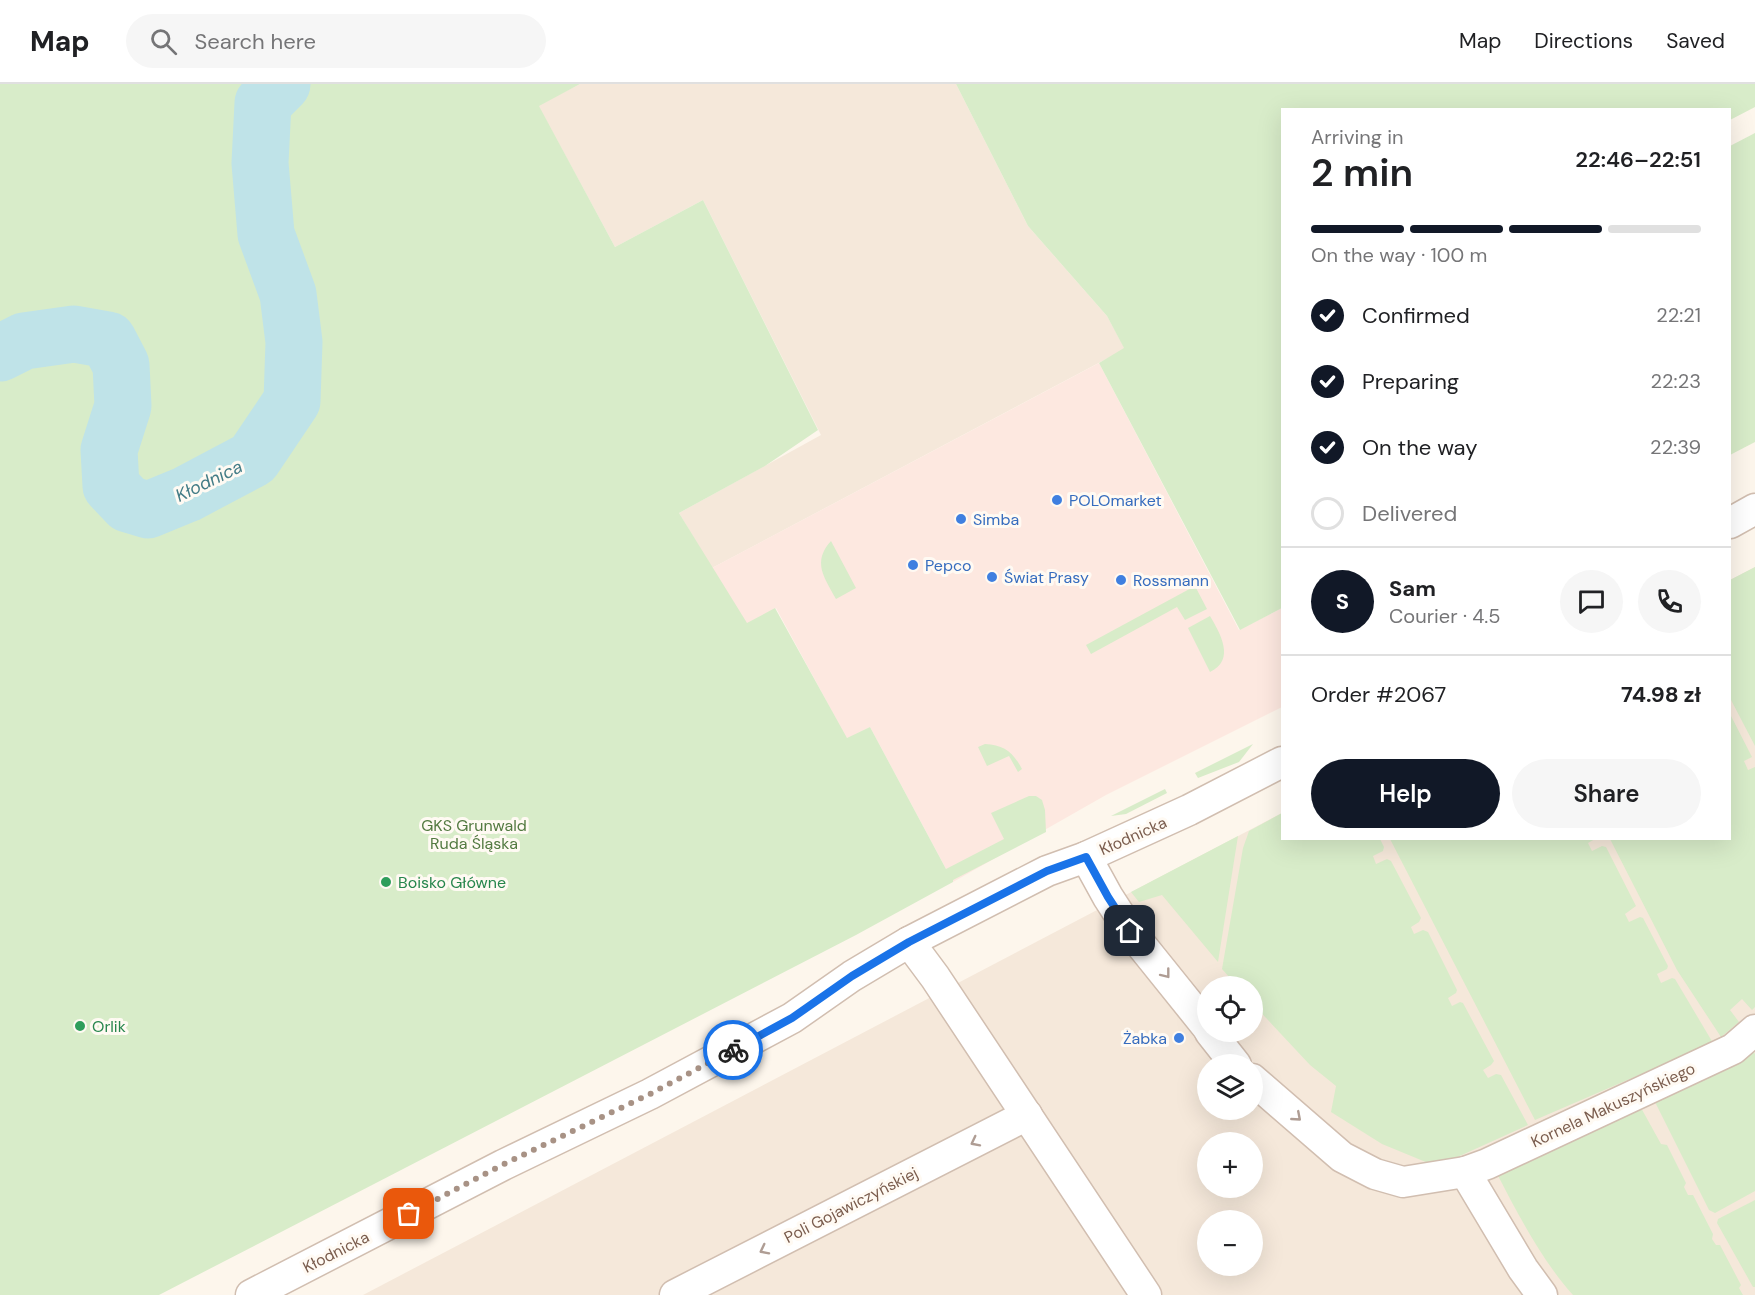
<!DOCTYPE html>
<html lang="en">
<head>
<meta charset="utf-8">
<style>
	body { margin:0; font-family:"DM Sans",sans-serif; background:#f6f6f6; color:#202124; height:100vh; display:flex; flex-direction:column; font-size:22px; white-space:nowrap }
	* { box-sizing:border-box; margin:0 }
	p { font-size:20px; color:#757577 }
	.icon { flex:none; width:33px; height:33px; fill:none; stroke:currentColor; stroke-width:2; stroke-linecap:round; stroke-linejoin:round }
	.map { position:relative; flex:1; overflow:hidden }
	.sheet { position:absolute; left:1281px; top:24px; width:450px; height:732px; display:flex; flex-direction:column; background:#fff; border-radius:0px; box-shadow:0 6px 24px #0002 }
	.sheet>* { flex:none }
	.controls { position:absolute; left:1197px; top:892px; display:grid; gap:12px }
	.controls a { display:grid; place-items:center; width:66px; height:66px; border-radius:50%; background:#fff; box-shadow:0 6px 24px #0002; font-size:30px }
	.pin { position:absolute; display:grid; place-items:center; width:51px; height:51px; color:#fff; margin:-26px; border-radius:12px; box-shadow:0 3px 9px #0006 }
	.courier { position:absolute; display:grid; place-items:center; width:60px; height:60px; margin:-30px; border:4px solid #1a73e8; border-radius:50%; background:#fff; color:#222; box-shadow:0 2px 8px #0007 }
	.headline em { font-style:normal; font-weight:600 }
	.headline div { display:flex; flex-direction:column-reverse }
	.headline { display:flex; align-items:center; justify-content:space-between; height:102px; padding:0 30px }
	h1 { font-size:39px; font-weight:600; line-height:45px }
	.bar { display:grid; grid-template-columns:repeat(4,1fr); gap:9px 6px; align-content:center; height:72px; padding:0 30px }
	.bar i { height:8px; border-radius:4px; background:#e0e0e0 }
	.bar .selected { background:#111827 }
	.bar p { grid-column:span 4 }
	.line { display:flex; align-items:center; gap:15px; padding:0 30px; border-top:2px solid #e0e0e0 }
	.line div { flex:1 }
	.round { display:grid; place-items:center; flex:none; width:63px; height:63px; border-radius:32px; background:#f6f6f6 }
	ol { padding:0 30px; list-style:none }
	li { display:flex; align-items:center; gap:18px; height:66px }
	li p { margin-inline-start:auto }
	li .icon { padding:6px; border-radius:50%; background:#111827; color:#fff; stroke-width:4 }
	li:last-child { color:#757577 }
	li i { width:33px; height:33px; border:3px solid #e0e0e0; border-radius:50% }
	.primary-button { display:flex; gap:12px; margin-top:auto; padding:12px 30px }
	.primary-button a { flex:1; height:69px; border-radius:36px; background:#111827; color:#fff; font-size:24px; font-weight:600; line-height:69px; text-align:center }
	.primary-button a+a { background:#f6f6f6; color:#202124 }
	header { display:flex; align-items:center; gap:36px; box-sizing:border-box; height:84px; padding:0 30px; background:#fff; border-bottom:2px solid #e0e0e0 }
	header strong { font-size:28px }
	nav { display:flex; gap:33px; margin-inline-start:auto; font-size:21px }
	.search { width:420px; height:54px; background:#f6f6f6; display:flex; align-items:center; gap:15px; box-sizing:border-box; padding:0 21px; border-radius:33px; color:#757577; font-size:22px }
	.map>svg:first-child { display:block }
	.residential { fill:#f5e8da; fill-rule:evenodd }
	.commercial { fill:#fde8e0 }
	.green { fill:#d8ecc9 }
	.lines { fill:none; stroke-linecap:round; stroke-linejoin:round }
	.river { stroke:#bfe3e8; stroke-width:57 }
	.minor-casing { stroke:#d1beb0; stroke-width:33 }
	.minor { stroke:#fff; stroke-width:30 }
	.oneway { stroke:#af9d94 }
	.done { stroke:#a89285; stroke-width:6; stroke-dasharray:0 10.8 }
	.route { stroke:#1a73e8; stroke-width:8 }
	.shop-dot { fill:#3f7fe0; stroke:#fffaf3; stroke-width:2 }
	.leisure-dot { fill:#2e9e5b; stroke:#fffaf3; stroke-width:2 }
	.labels { text-anchor:middle; dominant-baseline:central; stroke-width:6; stroke-linejoin:round; paint-order:stroke }
	.shop-label { font-size:16px; fill:#366cbe; stroke:#fffaf3; text-anchor:start }
	.park-label { font-size:16px; fill:#537a41; stroke:#fffaf3 }
	.street-label { font-size:16px; fill:#7a5c4d; stroke:#fffaf3 }
	.leisure-label { font-size:16px; fill:#27864d; stroke:#fffaf3; text-anchor:start }
	.water-label { font-size:18px; font-style:italic; fill:#437c86; stroke:#fffaf3 }
</style>
</head>
<body>
<header>
<strong>Map</strong>
<div class="search"><svg class="icon" aria-label="search" viewBox="0 0 24 24"><circle cx="10" cy="10" r="6"/><path d="M15 15l6 6"/></svg>Search here</div>
<nav><a>Map</a><a>Directions</a><a>Saved</a></nav>
</header>
<div class="map">
<svg width="1755" height="1211" viewBox="0 0 1755 1211">
	<rect width="100%" height="100%" fill="#fdf6ec"/>
	<g class="residential">
		<path d="M580,0H956L1028,142L1107,232L1125,265L712,484L679,429L821,351L703,116L615,163L538,21Z"/>
		<path d="M1755,483V1211H363L1282,729V754H1730V496ZM1208,903H1252V948H1208ZM1208,981H1252V1026H1208ZM1208,1059H1252V1104H1208ZM1208,1137H1252V1182H1208Z"/>
	</g>
	<path class="commercial" d="M1099,279L1239,546L1282,524V623L1106,711L953,798L870,643L847,655L776,524L747,540L712,484Z"/>
	<g class="green">
		<path d="M0,0H580L539,22L615,163L703,116L818,346L765,382L679,429L747,539L775,524L847,654L870,643L946,785L1004,755L991,729L1029,712H1036L1042,716L1045,726L1046,748L953,796V798L856,851L159,1211H0Z"/>
		<path d="M956,0H1755V23L1730,36V26H1282V524L1240,546L1099,279L1124,264L1107,232L1028,142Z"/>
		<path d="M1755,49V358L1730,371V62Z"/>
		<path d="M831,457L856,504L836,515C824,493 812,478 831,457Z"/>
		<path d="M1755,483V662L1730,614V496Z"/>
		<path d="M1195,502L1207,525L1185,536L1177,523L1091,570L1086,561Z"/>
		<path d="M1210,532C1220,549 1236,576 1210,588L1188,544Z"/>
		<path d="M1730,630L1752,673L1744,677L1748,686L1755,683V923L1752,926L1742,915L1730,926L1739,938L1721,953L1677,886L1610,755L1730,754Z"/>
		<path d="M985,660C1004,661 1013,668 1022,685L1018,688L1009,672L987,682L978,663Z"/>
		<path d="M1253,660L1239,678L1198,694L1195,689Z"/>
		<path d="M1165,705L1167,709L1126,730L1111,732Z"/>
		<path d="M1282,729V754L1380,755L1384,763L1383,767L1373,772L1376,780L1387,775L1391,777L1421,834L1419,838L1411,843L1414,850L1423,846L1428,848L1457,906L1456,909L1448,914L1452,922L1460,918L1463,919L1494,977L1491,981L1483,986L1488,994L1496,990L1501,991L1528,1041L1442,1080L1433,1081L1382,1060L1331,1028L1336,1002L1310,981L1253,920L1252,903H1238L1222,885L1243,764L1249,747Z"/>
		<path d="M1238,752L1218,878L1162,811L1139,818L1131,808Z"/>
		<path d="M1390,755H1595L1588,759L1592,767L1602,762L1606,763L1636,822L1625,830L1629,838L1640,833L1643,834L1668,882L1667,885L1657,890L1661,899L1672,894L1675,895L1713,959L1535,1036Z"/>
		<path d="M1752,965L1755,970V1107L1715,1129L1709,1126L1655,1018L1726,986Z"/>
		<path d="M1640,1022L1661,1060L1667,1061L1686,1099L1684,1103L1688,1111H1693L1713,1150L1712,1155L1716,1161H1720L1741,1201L1739,1204L1743,1211H1573C1540,1174 1518,1130 1495,1086Z"/>
		<path d="M1755,1116V1203H1753L1717,1139L1718,1135Z"/>
	</g>
	<g class="lines">
		<path class="river" d="M0,269L24,257L74,250L108,256L121,281L123,322L109,366L111,402L128,420L148,426L187,410L253,375L292,317L294,258L288,210L266,150L260,79L263,19L282,0"/>
		<g class="minor-casing">
			<g id="minor">
				<path d="M1730,439L1755,425"/>
				<path d="M1086,773L1108,813L1130,847L1208,944"/>
				<path d="M909,858L935,893L1146,1211"/>
				<path d="M1210,948L1236,981"/>
				<path d="M1252,995L1342,1073L1375,1090L1403,1098L1465,1088L1487,1080L1733,965L1755,946"/>
				<path d="M1465,1088L1523,1185L1542,1211"/>
				<path d="M251,1211L503,1081L650,1010L792,934L852,892L909,858L1047,787L1086,773L1189,726L1282,678"/>
				<path d="M675,1211L1027,1031"/>
			</g>
		</g>
		<use href="#minor" class="minor"/>
	</g>
	<defs><path id="oneway-chevron" d="M-2-3.5L2.5 0L-2 3.5" fill="none" stroke-width="1.6" stroke-linecap="round" stroke-linejoin="round" transform="scale(1.5)"/></defs>
	<g class="oneway">
		<use href="#oneway-chevron" transform="translate(1166 890) rotate(52)"/>
		<use href="#oneway-chevron" transform="translate(1297 1033) rotate(41)"/>
		<use href="#oneway-chevron" transform="translate(975 1058) rotate(153)"/>
		<use href="#oneway-chevron" transform="translate(764 1166) rotate(153)"/>
	</g>
	<g class="lines">
		<path class="done" d="M409,1130L502,1081L650,1010L733,966"/>
		<path class="route" d="M733,966L792,934L852,892L909,858L1047,787L1086,773L1108,813L1130,847"/>
	</g>
	<g class="shop-dot">
		<circle cx="1057" cy="416" r="6"/>
		<circle cx="961" cy="435" r="6"/>
		<circle cx="913" cy="481" r="6"/>
		<circle cx="992" cy="493" r="6"/>
		<circle cx="1121" cy="496" r="6"/>
		<circle cx="1179" cy="954" r="6"/>
	</g>
	<g class="leisure-dot">
		<circle cx="386" cy="798" r="6"/>
		<circle cx="80" cy="942" r="6"/>
	</g>
	<g class="labels">
		<g class="shop-label">
			<text x="1069" y="416">POLOmarket</text>
			<text x="973" y="435">Simba</text>
			<text x="925" y="481">Pepco</text>
			<text x="1004" y="493">Świat Prasy</text>
			<text x="1133" y="496">Rossmann</text>
			<text x="1167" y="954" text-anchor="end">Żabka</text>
		</g>
		<g class="park-label">
			<text x="474" y="741">GKS Grunwald<tspan x="474" dy="18">Ruda Śląska</tspan></text>
		</g>
		<g class="street-label">
			<text transform="translate(1133 752) rotate(-24)">Kłodnicka</text>
			<text transform="translate(1613 1021) rotate(-25)">Kornela Makuszyńskiego</text>
			<text transform="translate(851 1121) rotate(-27)">Poli Gojawiczyńskiej</text>
			<text transform="translate(336 1168) rotate(-27)">Kłodnicka</text>
		</g>
		<g class="leisure-label">
			<text x="398" y="798">Boisko Główne</text>
			<text x="92" y="942">Orlik</text>
		</g>
		<g class="water-label">
			<text transform="translate(209 397) rotate(-26)">Kłodnica</text>
		</g>
	</g>
</svg>
<div class="controls">
<a><svg class="icon" aria-label="locate" viewBox="0 0 24 24"><circle cx="12" cy="12" r="6"/><path d="M12 2v4M12 18v4M2 12h4M18 12h4"/></svg></a>
<a><svg class="icon" aria-label="layers" viewBox="0 0 24 24"><path d="M12 4l9 5-9 5-9-5zM3 14l9 5 9-5"/></svg></a>
<a>+</a>
<a>−</a>
</div>
<div class="pin" style="left:409px;top:1130px;background:#ea580c"><svg class="icon" aria-label="bag" viewBox="0 0 24 24"><path d="M5 8h14l-1 12H6zM9 8a3 3 0 0 1 6 0"/></svg></div>
<div class="pin" style="left:1130px;top:847px;background:#1f2937"><svg class="icon" aria-label="home" viewBox="0 0 24 24"><path d="M3 11l9-7 9 7M6 9v11h12V9"/></svg></div>
<div class="courier" style="left:733px;top:966px"><svg class="icon" aria-label="bike" viewBox="0 0 24 24"><circle cx="6" cy="16" r="4"/><circle cx="18" cy="16" r="4"/><path d="M6 16l4-8h5l3 8M10 8l3 8H6M13 5h3"/></svg></div>
<section class="sheet">
<div class="headline"><div><h1>2 min</h1><p>Arriving in</p></div><em>22:46–22:51</em></div>
<div class="bar"><i class="selected"></i><i class="selected"></i><i class="selected"></i><i></i><p>On the way · 100 m</p></div>
<ol>
<li><svg class="icon" aria-label="check" viewBox="0 0 24 24"><path d="M5 12l5 5 9-10"/></svg>Confirmed<p>22:21</p></li>
<li><svg class="icon" aria-label="check" viewBox="0 0 24 24"><path d="M5 12l5 5 9-10"/></svg>Preparing<p>22:23</p></li>
<li><svg class="icon" aria-label="check" viewBox="0 0 24 24"><path d="M5 12l5 5 9-10"/></svg>On the way<p>22:39</p></li>
<li><i></i>Delivered</li>
</ol>
<div class="line" style="height:108px"><b class="round" style="background:#111827;color:#fff">S</b><div><b>Sam</b><p>Courier · 4.5</p></div><a class="round"><svg class="icon" aria-label="chat" viewBox="0 0 24 24"><path d="M4 5h16v11H9l-5 4z"/></svg></a><a class="round"><svg class="icon" aria-label="phone" viewBox="0 0 24 24"><path d="M5 4h4l2 5-3 2q2 4 5 5l2-3 5 2v4C11 20 4 13 5 4z"/></svg></a></div>
<div class="line" style="height:78px"><div>Order #2067</div><b>74.98 zł</b></div>
<div class="primary-button"><a>Help</a><a>Share</a></div>
</section>
</div>
</body>
</html>
